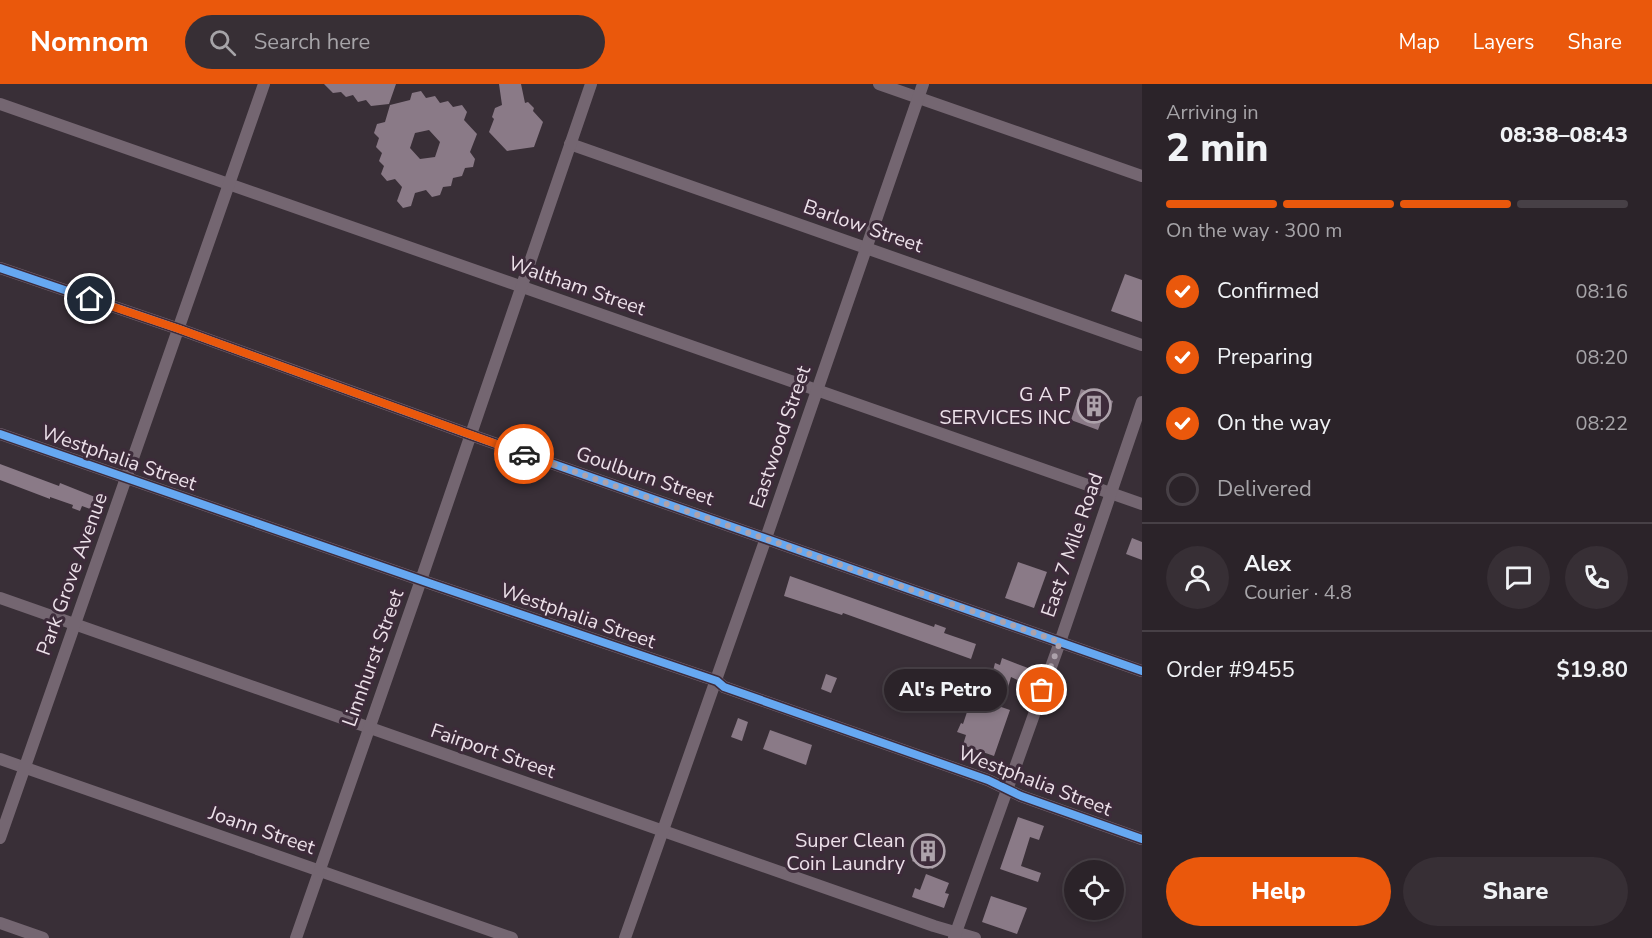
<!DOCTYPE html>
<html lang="en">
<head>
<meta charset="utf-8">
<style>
	body { margin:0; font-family:"Nunito Sans",sans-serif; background:#372f35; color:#f1f3f6; height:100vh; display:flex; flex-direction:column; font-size:22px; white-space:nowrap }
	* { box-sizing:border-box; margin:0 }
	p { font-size:20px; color:#a6a4a8 }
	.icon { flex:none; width:33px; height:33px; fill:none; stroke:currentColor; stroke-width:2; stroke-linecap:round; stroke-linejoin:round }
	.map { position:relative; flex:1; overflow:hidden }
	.details { display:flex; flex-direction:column; background:#2b2329; width:510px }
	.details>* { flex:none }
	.tools { position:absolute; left:1064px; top:776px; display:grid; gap:12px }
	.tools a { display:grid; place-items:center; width:60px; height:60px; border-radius:50%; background:#2b2329; box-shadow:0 3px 9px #0003,0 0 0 2px #474046; font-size:30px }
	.pin { position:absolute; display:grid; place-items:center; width:51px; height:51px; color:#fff; margin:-26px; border:3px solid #fff; border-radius:50%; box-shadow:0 2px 6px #0007 }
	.courier { position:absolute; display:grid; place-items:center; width:60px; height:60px; margin:-30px; border:4px solid #ea580c; border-radius:50%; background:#fff; color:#222; box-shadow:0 2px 8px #0007 }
	.bubble { position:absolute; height:42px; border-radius:21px; background:#2b2329; box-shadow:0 3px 9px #0003,0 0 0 2px #474046; font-size:20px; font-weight:800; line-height:42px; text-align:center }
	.summary em { font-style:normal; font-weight:800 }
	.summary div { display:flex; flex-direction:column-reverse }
	.summary { display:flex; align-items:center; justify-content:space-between; height:102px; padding:0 24px }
	h1 { font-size:39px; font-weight:800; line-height:45px }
	.bar { display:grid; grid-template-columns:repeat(4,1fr); gap:9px 6px; align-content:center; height:72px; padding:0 24px }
	.bar i { height:8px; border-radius:4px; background:#474046 }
	.bar .current { background:#ea580c }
	.bar p { grid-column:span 4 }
	.line { display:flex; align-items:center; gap:15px; padding:0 24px; border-top:2px solid #474046 }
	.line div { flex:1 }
	.round { display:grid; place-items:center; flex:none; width:63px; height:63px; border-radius:32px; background:#372f35 }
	ol { padding:0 24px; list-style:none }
	li { display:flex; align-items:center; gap:18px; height:66px }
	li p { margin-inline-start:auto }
	li .icon { padding:6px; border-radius:50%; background:#ea580c; color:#fff; stroke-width:4 }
	li:last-child { color:#a6a4a8 }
	li i { width:33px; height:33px; border:3px solid #474046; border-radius:50% }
	.button { display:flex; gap:12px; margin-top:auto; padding:12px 24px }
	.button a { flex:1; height:69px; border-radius:36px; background:#ea580c; color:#fff; font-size:24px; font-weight:800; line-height:69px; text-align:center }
	.button a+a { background:#372f35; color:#f1f3f6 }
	header { display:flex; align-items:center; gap:36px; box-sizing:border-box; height:84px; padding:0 30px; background:#ea580c; color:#fff }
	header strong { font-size:28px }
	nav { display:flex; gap:33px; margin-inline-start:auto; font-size:21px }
	.search { width:420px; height:54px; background:#372f35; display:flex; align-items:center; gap:15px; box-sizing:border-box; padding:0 21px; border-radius:33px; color:#a6a4a8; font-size:22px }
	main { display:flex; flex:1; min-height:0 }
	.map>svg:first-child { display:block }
	.building { fill:#8a7a87; fill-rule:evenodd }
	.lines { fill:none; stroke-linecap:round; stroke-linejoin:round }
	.minor { stroke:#746671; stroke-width:12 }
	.cycleway-casing { stroke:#3d2b3a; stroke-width:11 }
	.cycleway { stroke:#66a8f1; stroke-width:8 }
	.done { stroke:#ada2ab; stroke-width:6; stroke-dasharray:0 10.8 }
	.route { stroke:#ea580c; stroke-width:8 }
	.labels { text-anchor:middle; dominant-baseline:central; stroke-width:6; stroke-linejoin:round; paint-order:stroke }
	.street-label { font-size:20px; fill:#ece0e9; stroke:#3d2b3a }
	.poi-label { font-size:20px; fill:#ece0e9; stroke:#3d2b3a; text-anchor:end }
</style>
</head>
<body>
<header>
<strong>Nomnom</strong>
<div class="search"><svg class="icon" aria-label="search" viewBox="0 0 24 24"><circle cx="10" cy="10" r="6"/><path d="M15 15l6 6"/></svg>Search here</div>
<nav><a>Map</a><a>Layers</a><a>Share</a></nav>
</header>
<main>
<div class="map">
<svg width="1142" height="854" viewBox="0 0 1142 854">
	<rect width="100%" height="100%" fill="#392f37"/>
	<g class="building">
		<path d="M324,0H396L389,20L371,22L366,16L358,18L353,11L346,13L341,8L333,9Z"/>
		<path d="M499,0H521L525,19L528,18L534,24L533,27L543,38L534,63L507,67L489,48L494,35L492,33L495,24L502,21Z"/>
		<path d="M421,7L426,14L435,12L440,19L448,17L453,23L462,21L467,28L464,36L477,50L470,68L475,75L473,83L465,84L462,92L453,94L451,102L443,103L440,111L432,113L426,106L415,109L411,122L403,124L397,117L402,103L395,95L387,97L381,90L384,82L379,77L382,69L376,63L379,54L374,49L377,40L385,38L390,21L410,16L412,9ZM429,46L440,58L435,73L420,75L410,64L415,49Z"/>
		<path d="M1125,190L1142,196V238L1111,227Z"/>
		<path d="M1081,305L1113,317L1109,329L1105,327L1098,346L1071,336Z"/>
		<path d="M0,380L59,402L60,399L105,417L101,429L82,422L80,427L72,424L73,421L50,413V415L0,396Z"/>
		<path d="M1132,454L1142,458V476L1126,470Z"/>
		<path d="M1018,478L1047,488L1034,524L1005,514Z"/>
		<path d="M790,492L934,543L935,540L946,544L944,549L976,560L971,575L843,529L842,531L784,512Z"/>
		<path d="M1002,574L1028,584L1022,598L1011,593L1007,607L993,602V600L990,599L995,579L1000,581Z"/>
		<path d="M826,590L837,594L831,609L821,605Z"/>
		<path d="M972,613L1010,626L994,672L963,661L966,651L957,648L961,639L963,640Z"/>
		<path d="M738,634L748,638L742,657L731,653Z"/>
		<path d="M770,646L812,661L806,681L763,665Z"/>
		<path d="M1018,733L1044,742L1039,756L1030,753L1021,782L1041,789L1038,798L1000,785Z"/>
		<path d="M922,750L943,758L933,785L912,777Z"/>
		<path d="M926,790L949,799L945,809L949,810L944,824L912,813L915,804L920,806Z"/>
		<path d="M991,812L1027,824L1017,850L982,838Z"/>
	</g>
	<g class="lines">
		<g class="minor">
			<path d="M879,0L1142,92"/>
			<path d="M0,20L1142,420"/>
			<path d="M570,60L1142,261"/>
			<path d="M0,184L179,245L471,351L1142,587"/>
			<path d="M0,350L432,500L717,597L724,603L988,696L1021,712L1142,755"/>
			<path d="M0,514L934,842L975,854"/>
			<path d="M0,675L512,854"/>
			<path d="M0,754L264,0"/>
			<path d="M0,839L43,854"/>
			<path d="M296,854L421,496L591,0"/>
			<path d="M625,854L766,454L923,0"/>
			<path d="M954,854L1060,558L1142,318"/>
		</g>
		<g class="cycleway-casing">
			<g id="cycleway">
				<path d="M0,184L179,245L471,351L1142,587"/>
				<path d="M0,350L432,500L717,597L724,603L988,696L1021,712L1142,755"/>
			</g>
		</g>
		<use href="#cycleway" class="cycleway"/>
	</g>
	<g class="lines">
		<path class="done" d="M524,370L1060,558L1042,606"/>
		<path class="route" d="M90,215L179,245L524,370"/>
	</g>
	<defs>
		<g id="building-ring" transform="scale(1.725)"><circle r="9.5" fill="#3d2b3a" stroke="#ada2ab" stroke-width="1.5"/><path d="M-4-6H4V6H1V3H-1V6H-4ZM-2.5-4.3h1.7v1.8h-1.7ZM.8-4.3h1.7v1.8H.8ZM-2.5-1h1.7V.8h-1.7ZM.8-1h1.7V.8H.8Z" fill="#ada2ab"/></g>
	</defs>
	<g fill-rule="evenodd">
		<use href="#building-ring" x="1094" y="322"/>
		<use href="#building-ring" x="928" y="767"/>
	</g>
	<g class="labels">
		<g class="street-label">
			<text transform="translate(863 142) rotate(19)">Barlow Street</text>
			<text transform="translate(577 202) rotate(19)">Waltham Street</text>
			<text transform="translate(780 353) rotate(-71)">Eastwood Street</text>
			<text transform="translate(119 374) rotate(19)">Westphalia Street</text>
			<text transform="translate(645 392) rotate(19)">Goulburn Street</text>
			<text transform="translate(1072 461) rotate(-71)">East 7 Mile Road</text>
			<text transform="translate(72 490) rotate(-70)">Park Grove Avenue</text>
			<text transform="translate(578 532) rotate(19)">Westphalia Street</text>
			<text transform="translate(373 574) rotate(-70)">Linnhurst Street</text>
			<text transform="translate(493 667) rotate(19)">Fairport Street</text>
			<text transform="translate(1035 697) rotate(21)">Westphalia Street</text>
			<text transform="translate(262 746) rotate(19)">Joann Street</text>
		</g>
		<g class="poi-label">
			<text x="1071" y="310">G A P<tspan x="1071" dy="23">SERVICES INC</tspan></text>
			<text x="905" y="756">Super Clean<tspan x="905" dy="23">Coin Laundry</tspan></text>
		</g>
	</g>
</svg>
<div class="tools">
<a><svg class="icon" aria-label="locate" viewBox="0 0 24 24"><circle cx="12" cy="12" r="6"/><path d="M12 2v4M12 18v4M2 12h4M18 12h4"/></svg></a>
</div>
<div class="pin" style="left:1042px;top:606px;background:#ea580c"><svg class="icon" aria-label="bag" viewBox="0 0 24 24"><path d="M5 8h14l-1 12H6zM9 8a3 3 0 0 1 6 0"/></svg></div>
<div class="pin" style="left:90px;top:215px;background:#1f2937"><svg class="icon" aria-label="home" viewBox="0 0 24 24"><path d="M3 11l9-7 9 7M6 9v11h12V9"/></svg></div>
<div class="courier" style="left:524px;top:370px"><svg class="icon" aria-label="car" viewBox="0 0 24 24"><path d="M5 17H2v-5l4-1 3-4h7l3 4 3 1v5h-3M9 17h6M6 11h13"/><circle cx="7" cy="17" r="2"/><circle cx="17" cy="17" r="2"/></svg></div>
<div class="bubble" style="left:884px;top:585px;width:123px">Al's Petro</div>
</div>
<section class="details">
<div class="summary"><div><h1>2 min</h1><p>Arriving in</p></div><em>08:38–08:43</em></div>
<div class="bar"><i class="current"></i><i class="current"></i><i class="current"></i><i></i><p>On the way · 300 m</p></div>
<ol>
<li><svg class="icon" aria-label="check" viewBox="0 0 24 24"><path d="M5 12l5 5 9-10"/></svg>Confirmed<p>08:16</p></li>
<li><svg class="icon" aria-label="check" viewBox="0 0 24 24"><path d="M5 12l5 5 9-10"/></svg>Preparing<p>08:20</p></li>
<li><svg class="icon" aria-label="check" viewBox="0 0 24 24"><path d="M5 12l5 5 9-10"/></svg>On the way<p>08:22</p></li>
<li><i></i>Delivered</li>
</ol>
<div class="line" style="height:108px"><a class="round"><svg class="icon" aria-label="person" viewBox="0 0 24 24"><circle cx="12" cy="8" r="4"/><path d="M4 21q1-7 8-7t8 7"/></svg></a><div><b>Alex</b><p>Courier · 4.8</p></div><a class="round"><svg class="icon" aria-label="chat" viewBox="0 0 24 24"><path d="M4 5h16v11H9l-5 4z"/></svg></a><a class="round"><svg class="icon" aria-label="phone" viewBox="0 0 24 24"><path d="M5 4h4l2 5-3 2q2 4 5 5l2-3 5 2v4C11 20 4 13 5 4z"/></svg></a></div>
<div class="line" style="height:78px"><div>Order #9455</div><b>$19.80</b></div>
<div class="button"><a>Help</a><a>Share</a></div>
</section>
</main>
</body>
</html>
